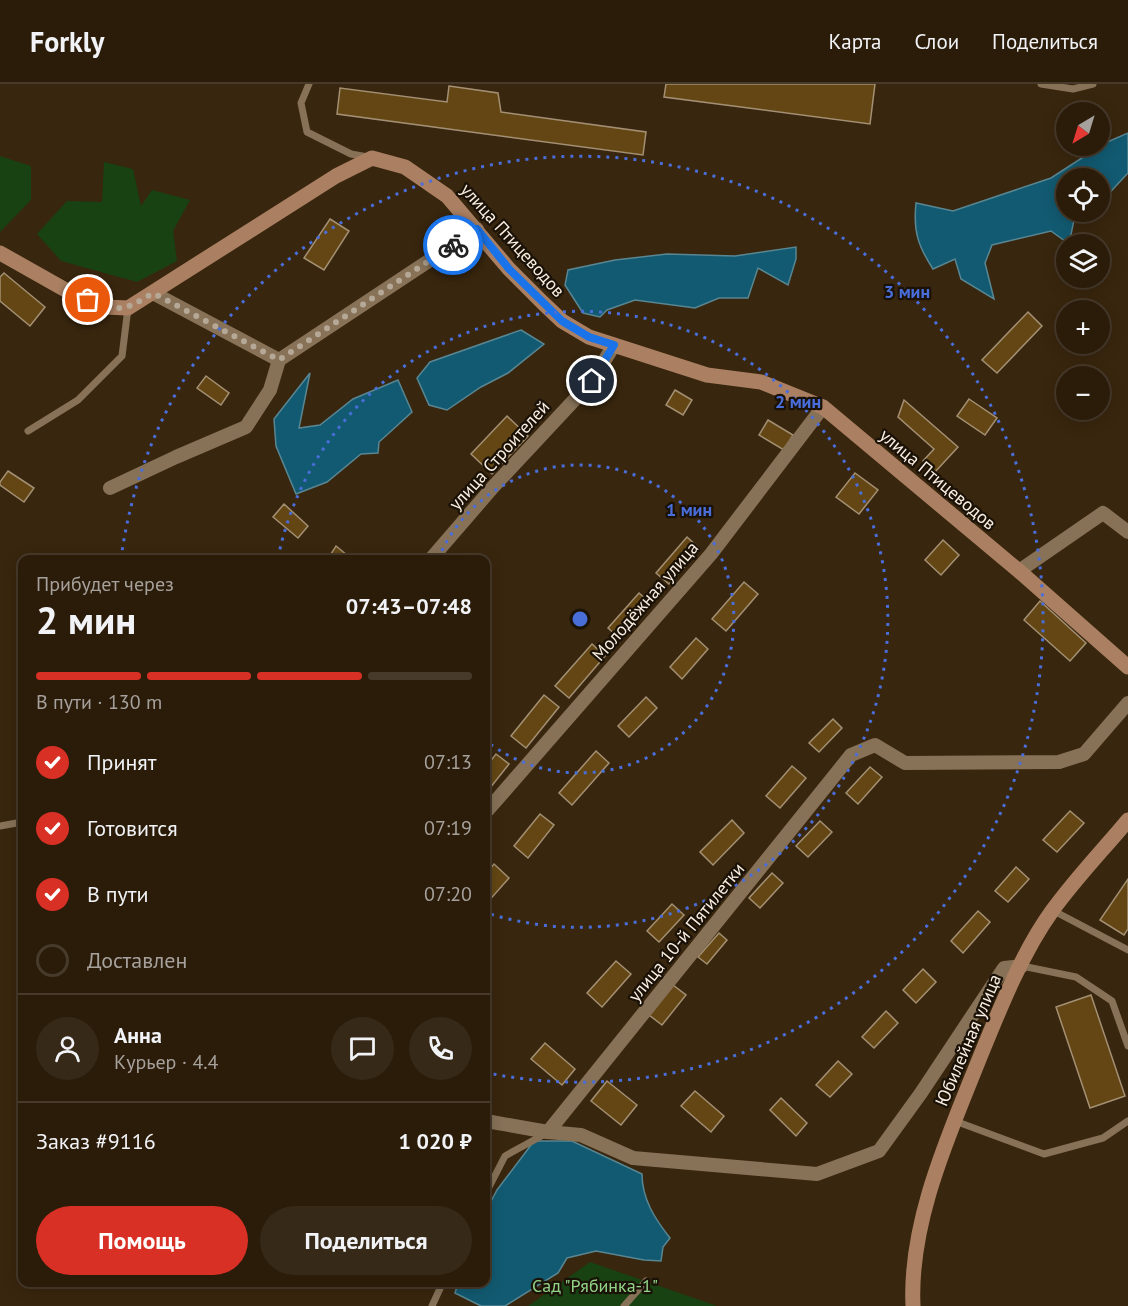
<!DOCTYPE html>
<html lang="ru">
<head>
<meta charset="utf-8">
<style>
	body { margin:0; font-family:"PT Sans",sans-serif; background:#372918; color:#f1f3f6; height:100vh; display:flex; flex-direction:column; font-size:22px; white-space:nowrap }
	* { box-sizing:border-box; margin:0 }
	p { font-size:20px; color:#a6a19c }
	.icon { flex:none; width:33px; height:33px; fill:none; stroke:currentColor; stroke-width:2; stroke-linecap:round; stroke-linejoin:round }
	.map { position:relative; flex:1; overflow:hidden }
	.side { position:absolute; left:18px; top:471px; width:472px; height:732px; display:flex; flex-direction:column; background:#2b1c0a; border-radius:12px; box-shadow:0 3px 15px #0003,0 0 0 2px #473a2b }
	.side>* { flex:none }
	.needle { width:39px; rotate:218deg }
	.buttons { position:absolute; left:1056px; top:18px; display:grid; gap:12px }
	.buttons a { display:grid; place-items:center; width:54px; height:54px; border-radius:50%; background:#2b1c0a; box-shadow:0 3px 15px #0003,0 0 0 2px #473a2b; font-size:30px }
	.pin { position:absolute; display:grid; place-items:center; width:51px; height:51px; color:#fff; margin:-26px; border:3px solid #fff; border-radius:50%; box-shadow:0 2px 6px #0007 }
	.courier { position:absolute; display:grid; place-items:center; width:60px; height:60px; margin:-30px; border:4px solid #1a73e8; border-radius:50%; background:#fff; color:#222; box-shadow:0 2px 8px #0007 }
	.summary em { font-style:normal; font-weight:600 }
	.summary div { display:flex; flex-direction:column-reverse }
	.summary { display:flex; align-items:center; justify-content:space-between; height:102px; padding:0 18px }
	h1 { font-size:39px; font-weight:600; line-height:45px }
	.bar { display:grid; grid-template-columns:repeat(4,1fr); gap:9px 6px; align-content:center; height:72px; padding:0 18px }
	.bar i { height:8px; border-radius:4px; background:#473a2b }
	.bar .current { background:#d93025 }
	.bar p { grid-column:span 4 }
	.line { display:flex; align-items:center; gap:15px; padding:0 18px; border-top:2px solid #473a2b }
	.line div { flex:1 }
	.round { display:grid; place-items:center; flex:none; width:63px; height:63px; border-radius:32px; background:#372918 }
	ol { padding:0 18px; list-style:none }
	li { display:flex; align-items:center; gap:18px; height:66px }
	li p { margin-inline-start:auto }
	li .icon { padding:6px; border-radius:50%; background:#d93025; color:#fff; stroke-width:4 }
	li:last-child { color:#a6a19c }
	li i { width:33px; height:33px; border:3px solid #473a2b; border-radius:50% }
	.primary-button { display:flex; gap:12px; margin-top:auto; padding:12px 18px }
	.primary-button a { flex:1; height:69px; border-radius:36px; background:#d93025; color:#fff; font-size:24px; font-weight:600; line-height:69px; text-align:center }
	.primary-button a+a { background:#372918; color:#f1f3f6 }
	header { display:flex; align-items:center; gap:36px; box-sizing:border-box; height:84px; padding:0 30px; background:#2b1c0a; border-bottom:2px solid #473a2b }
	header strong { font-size:28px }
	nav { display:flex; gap:33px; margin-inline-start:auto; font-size:21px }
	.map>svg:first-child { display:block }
	.green { fill:#184211 }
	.water { fill:#125a71; stroke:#588692; stroke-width:1.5 }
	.building { fill:#634613; stroke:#a39074; stroke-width:1.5 }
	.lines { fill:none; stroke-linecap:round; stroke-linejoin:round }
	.lane { stroke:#877258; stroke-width:7 }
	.street { stroke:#877258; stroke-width:14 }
	.secondary { stroke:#ab8062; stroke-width:15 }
	.done { stroke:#b6a896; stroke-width:6; stroke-dasharray:0 10.8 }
	.route { stroke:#1a73e8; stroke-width:8 }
	.ring { fill:none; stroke:#496eda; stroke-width:3; stroke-dasharray:3 6 }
	.labels { text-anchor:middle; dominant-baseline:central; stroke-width:4.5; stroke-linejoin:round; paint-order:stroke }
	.street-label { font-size:18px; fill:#faeee0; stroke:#1a1107 }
	.park-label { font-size:18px; fill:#93d588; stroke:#1a1107 }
	.centre { fill:#496eda; stroke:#1a1107; stroke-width:3 }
	.ring-label { font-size:18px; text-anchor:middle; font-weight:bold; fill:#496eda; stroke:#1a1107; stroke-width:4.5; stroke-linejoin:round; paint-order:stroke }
</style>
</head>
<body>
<header>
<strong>Forkly</strong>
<nav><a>Карта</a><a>Слои</a><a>Поделиться</a></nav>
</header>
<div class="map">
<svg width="1128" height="1222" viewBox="0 0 1128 1222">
	<rect width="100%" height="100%" fill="#39260e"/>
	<g class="green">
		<path d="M0,72L31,82V116L0,148Z"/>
		<path d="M104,78L133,85L141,122L152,106L190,116L173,147L177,177L137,198L61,177L37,150L67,117L102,118Z"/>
		<path d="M590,1178L717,1222H528Z"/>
	</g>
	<g class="water">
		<path d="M1128,49V89L1100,119V94H1066V128H1088L1074,136L1069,160L1051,147L992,161L985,179L994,215L961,195L955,175L933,185C918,162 913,147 916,119L953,127L1051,94L1105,59Z"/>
		<path d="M796,163V175L788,201L758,184L748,214H719L695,224L635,216L607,226L600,233L583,229L565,201L568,186L615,176L667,170L735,172Z"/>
		<path d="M521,246L544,260L508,289L481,303L447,326L429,321L417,294L430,278Z"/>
		<path d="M310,289L299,344L320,341L353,315L398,296L412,328L379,358L378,369L361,370L327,398L296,410L276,362L274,335Z"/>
		<path d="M534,1057H572L642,1090C642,1115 655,1135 670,1154L663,1163L661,1177L644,1176L596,1167L567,1174L558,1189L505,1222H481L455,1209L458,1199L486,1198V1127L497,1106Z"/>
	</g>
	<g class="building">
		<path d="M666,0H875L870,40L664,13Z"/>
		<path d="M449,2L498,9L501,28L646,48L643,71L337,30L340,4L447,18Z"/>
		<path d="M330,135L349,147L324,186L304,174Z"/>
		<path d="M4,189L45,223L30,242L0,217V193Z"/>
		<path d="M1028,228L1042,242L997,289L982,276Z"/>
		<path d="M206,292L229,309L221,321L197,304Z"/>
		<path d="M675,306L692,316L683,331L666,321Z"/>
		<path d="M969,315L997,334L985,351L957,332Z"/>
		<path d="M904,316L958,363L935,388L923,377L934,365L898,333Z"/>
		<path d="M507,332L528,352L492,390L471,370Z"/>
		<path d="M768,336L793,351L784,366L759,351Z"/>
		<path d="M8,387L34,404L24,418L0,401V398Z"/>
		<path d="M855,389L878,406L859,430L836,413Z"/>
		<path d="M284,420L308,442L298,454L273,433Z"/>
		<path d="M687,453L700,465L669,500L656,489Z"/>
		<path d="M943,456L959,471L941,491L925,476Z"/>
		<path d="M336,462L353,476H327Z"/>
		<path d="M744,498L758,510L726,547L712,535Z"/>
		<path d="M639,509L651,520L620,555L608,544Z"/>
		<path d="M1040,517L1086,559L1070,577L1024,536Z"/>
		<path d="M696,554L708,565L682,595L670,583Z"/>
		<path d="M592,560L605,572L569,614L555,602Z"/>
		<path d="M544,611L559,623L526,664L511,652Z"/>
		<path d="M646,613L657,624L629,653L618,642Z"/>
		<path d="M833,635L842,644L819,668L809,659Z"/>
		<path d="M596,667L609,679L572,721L559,709Z"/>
		<path d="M496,670L509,680L486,709V683Z"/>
		<path d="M792,682L806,694L780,724L766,712Z"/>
		<path d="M870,683L882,693L858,720L846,709Z"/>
		<path d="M1070,727L1084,739L1057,768L1043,756Z"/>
		<path d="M540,730L554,741L528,774L514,762Z"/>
		<path d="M732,736L744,749L713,781L700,768Z"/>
		<path d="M820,737L832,748L808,773L796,762Z"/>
		<path d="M494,780L509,794L486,820V790Z"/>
		<path d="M1016,783L1029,795L1008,818L995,807Z"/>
		<path d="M772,789L783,799L760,824L749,814Z"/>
		<path d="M1128,795V845L1124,851L1100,836Z"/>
		<path d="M672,820L684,831L659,858L647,847Z"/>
		<path d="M978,827L990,838L963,869L951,857Z"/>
		<path d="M719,849L727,856L707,880L698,873Z"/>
		<path d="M616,877L631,890L602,923L587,909Z"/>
		<path d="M923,885L936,898L916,919L903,906Z"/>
		<path d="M673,901L686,911L662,941L649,931Z"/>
		<path d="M1091,911L1125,1012L1090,1024L1056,923Z"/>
		<path d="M886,927L898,939L874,964L862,953Z"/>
		<path d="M545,959L575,985L562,1001L531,975Z"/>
		<path d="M838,977L852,990L830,1013L816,1001Z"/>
		<path d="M607,997L637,1021L621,1041L591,1017Z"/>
		<path d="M695,1007L724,1032L711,1048L681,1022Z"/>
		<path d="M781,1014L807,1039L796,1052L770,1026Z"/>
	</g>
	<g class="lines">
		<g class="lane">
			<path d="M309,0L301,19L307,48L351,70L368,73"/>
			<path d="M1041,0L1073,5L1093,0"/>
			<path d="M28,347L78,316L122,272L128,224"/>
			<path d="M0,742L22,738"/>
			<path d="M1052,826L1128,866"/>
			<path d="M1022,882L1076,893L1112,917L1128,962"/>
			<path d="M955,1037L1044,1070L1103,1054L1128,1037"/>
			<path d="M486,1109L505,1072L545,1050"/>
			<path d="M432,1222L443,1198"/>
			<path d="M624,1222L646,1197"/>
		</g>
		<g class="street">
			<path d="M153,209L279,276"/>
			<path d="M110,404L176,373L246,343L270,306L279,276L477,145"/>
			<path d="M430,476L493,403L592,297L614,261"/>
			<path d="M1019,487L1103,429L1128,448"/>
			<path d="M486,728L711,470L823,323"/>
			<path d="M486,1037L548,1048L581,1051L633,1074L817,1090L879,1067L921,1009L1004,884L1022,882"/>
			<path d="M548,1048L851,671L875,661L905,679L1059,678L1084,670L1128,619"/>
		</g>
		<g class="secondary">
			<path d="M0,169L71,209L105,223L128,224L336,92L372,74L405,83L447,112L509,185L542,218L562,237L589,253L707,291L761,298L823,323L1019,487L1128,583"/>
			<path d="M913,1222C909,1139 948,1053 978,978C998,929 1021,870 1052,827C1075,795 1103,766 1128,736"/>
		</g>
	</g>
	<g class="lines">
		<path class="done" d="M88,216C120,229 125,226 153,209L279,276L453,161"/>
		<path class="route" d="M453,161L477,145L509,185L562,237L589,253L614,261L592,297"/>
	</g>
	<g class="ring">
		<path d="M438 475A154 154 0 1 1 486 657"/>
		<path d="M278 474A308 308 0 1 1 487 829"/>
		<path d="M121 475A463 463 0 1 1 488 989"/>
	</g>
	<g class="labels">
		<g class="street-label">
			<text transform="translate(513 156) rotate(48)">улица Птицеводов</text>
			<text transform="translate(499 371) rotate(-48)">улица Строителей</text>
			<text transform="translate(938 395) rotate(40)">улица Птицеводов</text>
			<text transform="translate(645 517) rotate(-49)">Молодёжная улица</text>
			<text transform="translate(686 848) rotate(-51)">улица 10-й Пятилетки</text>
			<text transform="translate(968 956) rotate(-67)">Юбилейная улица</text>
		</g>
		<g class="park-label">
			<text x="595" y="1201">Сад "Рябинка-1"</text>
		</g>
	</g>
	<circle cx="580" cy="535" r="9" class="centre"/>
	<g class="ring-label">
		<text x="907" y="214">3 мин</text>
		<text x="798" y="324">2 мин</text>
		<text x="689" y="432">1 мин</text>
	</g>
</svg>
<div class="buttons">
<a><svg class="needle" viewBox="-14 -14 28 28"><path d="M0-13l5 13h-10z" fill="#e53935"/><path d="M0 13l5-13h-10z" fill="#a6a19c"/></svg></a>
<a><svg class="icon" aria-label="locate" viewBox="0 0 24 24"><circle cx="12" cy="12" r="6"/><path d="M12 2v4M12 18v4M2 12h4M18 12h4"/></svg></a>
<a><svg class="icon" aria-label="layers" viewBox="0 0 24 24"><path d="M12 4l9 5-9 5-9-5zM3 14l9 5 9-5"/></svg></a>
<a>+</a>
<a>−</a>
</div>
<div class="pin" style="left:88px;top:216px;background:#ea580c"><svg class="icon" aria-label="bag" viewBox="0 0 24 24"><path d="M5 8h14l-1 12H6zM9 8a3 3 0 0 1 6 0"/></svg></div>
<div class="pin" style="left:592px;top:297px;background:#1f2937"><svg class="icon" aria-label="home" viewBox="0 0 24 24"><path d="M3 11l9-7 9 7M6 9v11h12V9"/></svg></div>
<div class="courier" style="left:453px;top:161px"><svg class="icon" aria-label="bike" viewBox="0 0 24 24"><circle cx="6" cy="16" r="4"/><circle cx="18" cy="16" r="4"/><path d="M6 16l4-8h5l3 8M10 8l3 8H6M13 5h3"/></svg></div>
<section class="side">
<div class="summary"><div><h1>2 мин</h1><p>Прибудет через</p></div><em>07:43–07:48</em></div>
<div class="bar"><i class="current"></i><i class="current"></i><i class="current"></i><i></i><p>В пути · 130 m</p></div>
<ol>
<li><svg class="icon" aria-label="check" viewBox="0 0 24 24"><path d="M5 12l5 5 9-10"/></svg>Принят<p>07:13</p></li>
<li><svg class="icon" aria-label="check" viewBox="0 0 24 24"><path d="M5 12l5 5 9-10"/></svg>Готовится<p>07:19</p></li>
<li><svg class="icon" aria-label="check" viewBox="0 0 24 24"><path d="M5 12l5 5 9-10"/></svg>В пути<p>07:20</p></li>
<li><i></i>Доставлен</li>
</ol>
<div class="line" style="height:108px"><a class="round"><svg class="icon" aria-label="person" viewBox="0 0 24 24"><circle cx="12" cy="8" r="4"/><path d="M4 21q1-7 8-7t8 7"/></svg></a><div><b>Анна</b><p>Курьер · 4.4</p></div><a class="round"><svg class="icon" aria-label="chat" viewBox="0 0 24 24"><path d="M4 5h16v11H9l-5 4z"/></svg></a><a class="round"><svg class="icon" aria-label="phone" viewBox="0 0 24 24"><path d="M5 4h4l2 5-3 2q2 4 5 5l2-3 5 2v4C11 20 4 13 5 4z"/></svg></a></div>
<div class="line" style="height:78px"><div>Заказ #9116</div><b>1 020 ₽</b></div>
<div class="primary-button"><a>Помощь</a><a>Поделиться</a></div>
</section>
</div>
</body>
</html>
